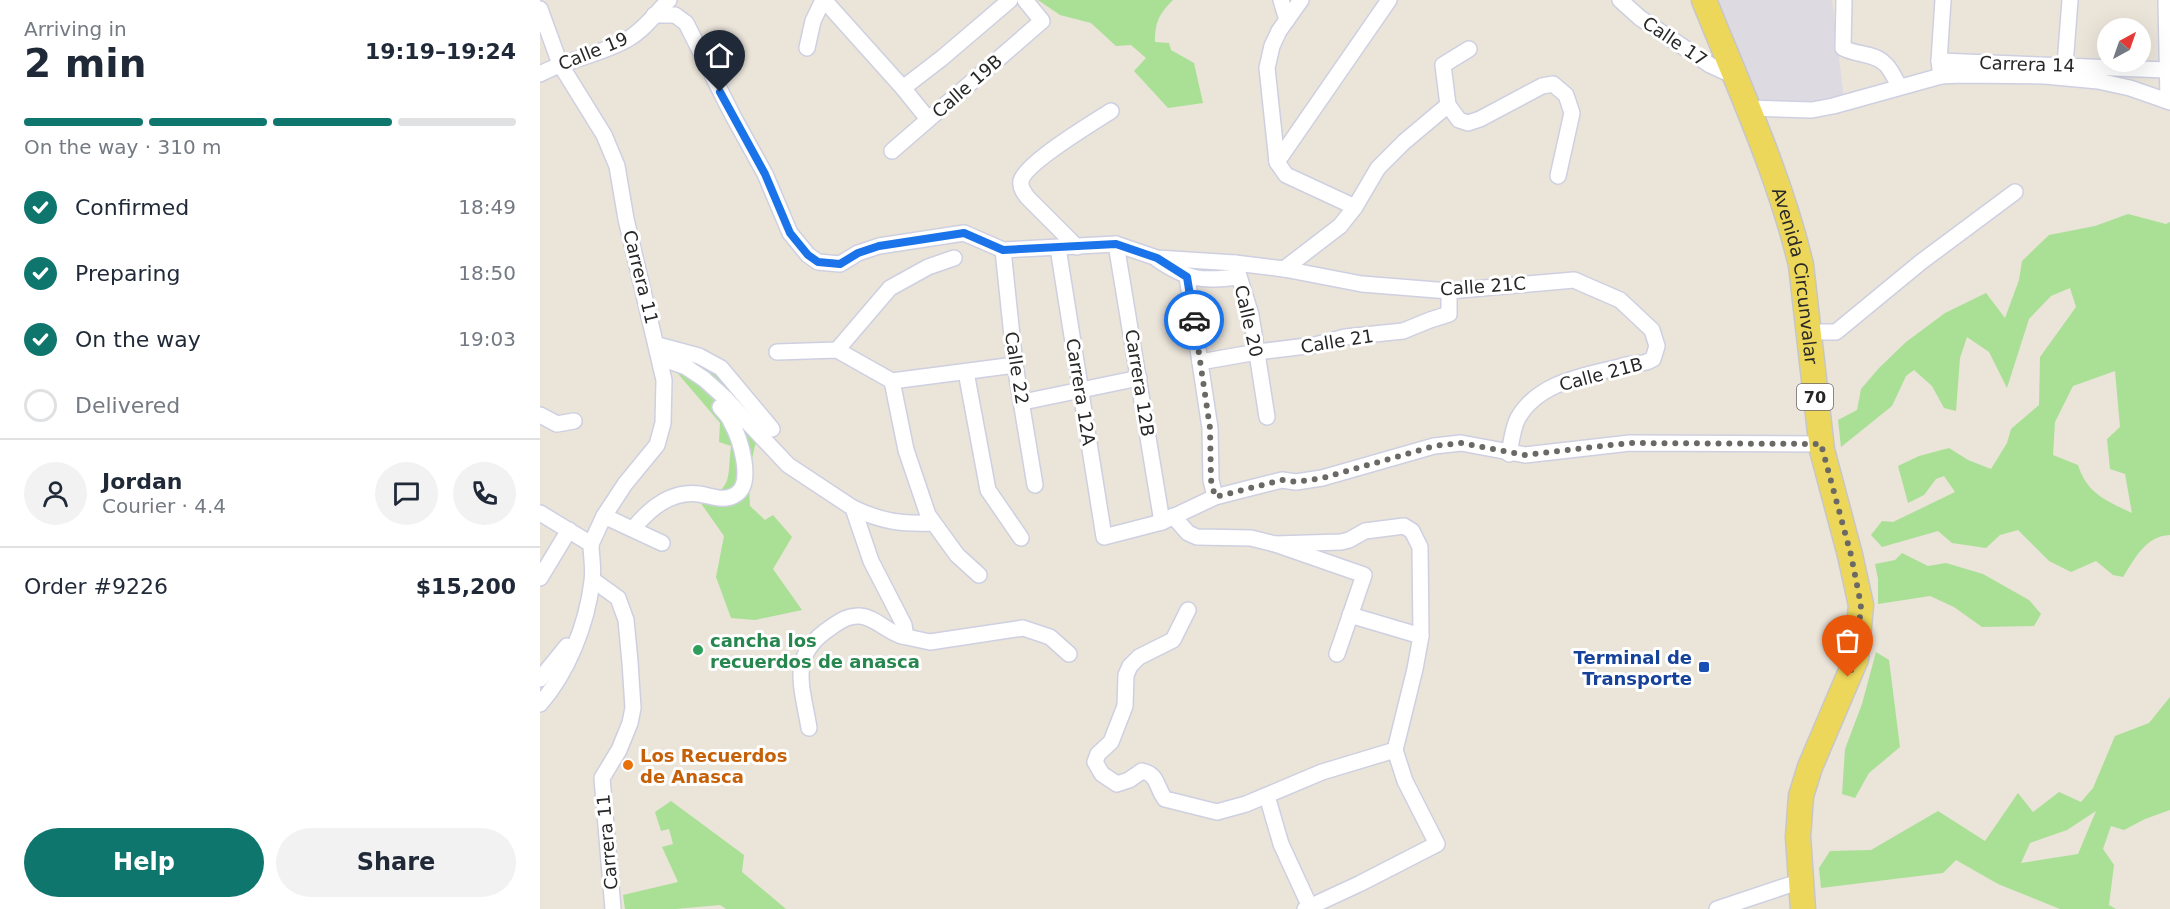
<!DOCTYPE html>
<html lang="en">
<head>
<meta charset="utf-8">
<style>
	body { margin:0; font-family:"DejaVu Sans",sans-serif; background:#f2f2f3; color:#1f2937; height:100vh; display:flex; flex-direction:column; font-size:22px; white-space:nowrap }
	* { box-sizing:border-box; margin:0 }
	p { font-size:20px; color:#747a83 }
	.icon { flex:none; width:33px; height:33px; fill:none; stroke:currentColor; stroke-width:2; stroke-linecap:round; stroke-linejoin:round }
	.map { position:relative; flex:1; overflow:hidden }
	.panel { display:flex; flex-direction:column; background:#fff; width:540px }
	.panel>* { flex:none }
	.needle { width:39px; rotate:40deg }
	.fabs { position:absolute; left:1557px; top:18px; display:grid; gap:12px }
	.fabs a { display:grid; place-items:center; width:54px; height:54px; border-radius:50%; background:#fff; box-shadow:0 6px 24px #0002; font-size:30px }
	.pin { position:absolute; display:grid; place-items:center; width:51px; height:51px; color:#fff; margin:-62px -26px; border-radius:50% 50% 50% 0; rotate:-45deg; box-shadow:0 0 6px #0007 }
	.pin .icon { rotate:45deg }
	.courier { position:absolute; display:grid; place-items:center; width:60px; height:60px; margin:-30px; border:4px solid #1a73e8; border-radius:50%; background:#fff; color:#222; box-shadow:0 2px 8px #0007 }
	.headline em { font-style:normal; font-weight:700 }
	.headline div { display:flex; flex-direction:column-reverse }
	.headline { display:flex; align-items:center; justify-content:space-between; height:102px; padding:0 24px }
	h1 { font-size:39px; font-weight:700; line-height:45px }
	.bar { display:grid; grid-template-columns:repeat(4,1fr); gap:9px 6px; align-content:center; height:72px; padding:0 24px }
	.bar i { height:8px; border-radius:4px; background:#e0e1e3 }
	.bar .on { background:#0f766e }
	.bar p { grid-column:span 4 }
	.line { display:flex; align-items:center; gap:15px; padding:0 24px; border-top:2px solid #e0e1e3 }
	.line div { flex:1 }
	.round { display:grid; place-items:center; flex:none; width:63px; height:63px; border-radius:32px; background:#f2f2f3 }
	ol { padding:0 24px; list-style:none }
	li { display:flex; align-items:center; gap:18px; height:66px }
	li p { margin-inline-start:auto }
	li .icon { padding:6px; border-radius:50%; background:#0f766e; color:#fff; stroke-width:4 }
	li:last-child { color:#747a83 }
	li i { width:33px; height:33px; border:3px solid #e0e1e3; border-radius:50% }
	.primary-button { display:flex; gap:12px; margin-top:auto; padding:12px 24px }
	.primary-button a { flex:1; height:69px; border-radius:36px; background:#0f766e; color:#fff; font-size:24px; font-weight:700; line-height:69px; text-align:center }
	.primary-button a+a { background:#f2f2f3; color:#1f2937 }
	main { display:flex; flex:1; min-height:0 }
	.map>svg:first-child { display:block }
	.industrial { fill:#dddae2 }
	.green { fill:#a9e096; fill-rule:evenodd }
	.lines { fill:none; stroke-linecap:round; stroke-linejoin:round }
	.street-casing { stroke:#ced0e1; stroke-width:18 }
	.primary-casing { stroke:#c7c7c7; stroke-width:27 }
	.street { stroke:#fff; stroke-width:15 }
	.primary { stroke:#edd75b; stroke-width:24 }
	.done { stroke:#6b6965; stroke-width:6; stroke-dasharray:0 10.8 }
	.route { stroke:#1a73e8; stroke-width:8 }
	.leisure-dot { fill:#2e9e5b; stroke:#fff; stroke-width:2 }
	.transit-dot { fill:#1a4fb4; stroke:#fff; stroke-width:2 }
	.food-dot { fill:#e8710a; stroke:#fff; stroke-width:2 }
	.labels { text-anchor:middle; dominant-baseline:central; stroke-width:6; stroke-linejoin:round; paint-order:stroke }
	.shield { fill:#fff; stroke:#686868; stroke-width:1.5 }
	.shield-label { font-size:16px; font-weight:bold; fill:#272727 }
	.street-label { font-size:18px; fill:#272727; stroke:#fff }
	.leisure-label { font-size:18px; font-weight:bold; fill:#27864d; stroke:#fff; text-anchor:start }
	.transit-label { font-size:18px; font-weight:bold; fill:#164399; stroke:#fff; text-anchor:end }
	.food-label { font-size:18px; font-weight:bold; fill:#c56008; stroke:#fff; text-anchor:start }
</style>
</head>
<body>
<main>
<section class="panel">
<div class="headline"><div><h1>2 min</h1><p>Arriving in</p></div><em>19:19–19:24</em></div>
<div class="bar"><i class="on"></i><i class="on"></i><i class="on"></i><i></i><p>On the way · 310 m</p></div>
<ol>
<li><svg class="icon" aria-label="check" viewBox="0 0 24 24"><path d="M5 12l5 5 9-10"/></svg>Confirmed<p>18:49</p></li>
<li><svg class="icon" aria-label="check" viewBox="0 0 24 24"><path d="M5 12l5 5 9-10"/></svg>Preparing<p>18:50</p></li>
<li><svg class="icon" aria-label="check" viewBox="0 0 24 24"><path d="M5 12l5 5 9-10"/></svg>On the way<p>19:03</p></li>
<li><i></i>Delivered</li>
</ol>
<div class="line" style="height:108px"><a class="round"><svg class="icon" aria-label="person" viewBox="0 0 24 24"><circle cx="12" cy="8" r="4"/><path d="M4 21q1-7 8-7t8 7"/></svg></a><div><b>Jordan</b><p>Courier · 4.4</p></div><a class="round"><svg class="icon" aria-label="chat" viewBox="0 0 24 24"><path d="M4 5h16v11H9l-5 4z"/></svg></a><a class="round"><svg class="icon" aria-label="phone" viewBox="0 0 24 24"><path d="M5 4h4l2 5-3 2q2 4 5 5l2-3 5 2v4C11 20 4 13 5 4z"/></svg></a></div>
<div class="line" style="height:78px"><div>Order #9226</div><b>$15,200</b></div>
<div class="primary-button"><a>Help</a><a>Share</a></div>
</section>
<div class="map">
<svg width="1630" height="909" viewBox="0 0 1630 909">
	<rect width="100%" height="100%" fill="#eae4d9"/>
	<path class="industrial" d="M1175,0H1292L1304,99L1264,104L1217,99Z"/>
	<g class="green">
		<path d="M498,0H633C619,14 615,22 615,42L629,43L631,50L654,63L663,103L628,108L594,71L606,58L591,45L576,46L551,23L520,15Z"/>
		<path d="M1588,214L1626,224L1630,222V535C1605,536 1595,559 1583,577L1573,575L1556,561L1531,572L1509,561L1478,530L1460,535L1446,548L1412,543L1398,531L1342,547L1331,535L1342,521L1353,522L1415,492L1404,476L1396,479L1384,495L1368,503L1358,466L1379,456L1409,448L1428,460L1451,469L1467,443L1471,429L1499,405L1500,357L1536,307L1530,288L1511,296L1489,319L1467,388L1449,352L1427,337L1420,358L1416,411L1404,408L1392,386L1374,370L1366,376L1352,406L1301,447L1298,420L1317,410L1321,389L1339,368L1366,342L1405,313L1446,293L1465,318L1479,280L1482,261L1509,235L1555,226ZM1575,371L1580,427L1567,439L1570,469L1585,474L1592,513C1567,501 1547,494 1538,465L1513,455L1515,422L1533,386Z"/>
		<path d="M157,366L180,376L220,429C211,456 208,478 210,506L225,520L233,515L252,537L233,569L262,610L215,620L191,618L176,577L184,536L160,502C194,488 187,479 191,446L179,442L180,423L134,369Z"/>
		<path d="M1362,553L1388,566L1406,563L1443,574L1489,600L1501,614L1494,626L1442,627L1414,607L1390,596L1338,604V579L1335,564L1355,560Z"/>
		<path d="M1336,652L1349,660L1360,747L1329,773L1315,798L1302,794L1305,749L1322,704Z"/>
		<path d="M1630,697V810L1605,819L1584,830L1571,826L1563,849L1574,865L1569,905L1576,909H1520L1458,884L1416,860L1403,873L1281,888L1279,868L1290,851L1331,850L1398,811L1445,841L1478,793L1493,812L1519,792L1541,802L1553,788L1575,736L1609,723ZM1556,811L1538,854L1481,863L1490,843L1527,830Z"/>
		<path d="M131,801L204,855L202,872L246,909H186L180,905L136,909H85L83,895L138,882L122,847L133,844L129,829L121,831L115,812Z"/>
	</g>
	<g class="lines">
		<g class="street-casing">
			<g id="street">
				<path d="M284,0L363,88L388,119"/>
				<path d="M741,0L747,20"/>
				<path d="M761,0L739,31L732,46L727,68L737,162L746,175L815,207"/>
				<path d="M1080,0L1100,18L1170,65L1194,76"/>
				<path d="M1304,0L1303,48C1316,55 1334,53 1344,63C1351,68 1355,80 1360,87"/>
				<path d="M1626,0L1628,101"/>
				<path d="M0,9L20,64L64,135L77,166L86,219L124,380L123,423L117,445L85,484L64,516L51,544"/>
				<path d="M114,15H135L146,23L193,116L225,174L250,233L268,255L278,262L300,264L318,253L339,246L424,233L463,250L576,244L617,258L695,263L711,315L727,417"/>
				<path d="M267,48L273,21L283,0"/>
				<path d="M929,49L903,65L908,105L919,120L928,123L940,119L1002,86L1013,84L1026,95L1032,113L1018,176"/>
				<path d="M1399,61L1403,0"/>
				<path d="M1525,65L1530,0"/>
				<path d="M0,74C28,59 60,55 88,39C104,30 116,13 129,0"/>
				<path d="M1401,76L1399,61L1626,70"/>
				<path d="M363,88L402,58L470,0"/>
				<path d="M1207,108L1272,110L1293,106L1401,76L1421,75L1505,76L1558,81L1590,88L1630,102"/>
				<path d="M352,151L502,21L485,0"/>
				<path d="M737,162L849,0"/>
				<path d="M576,244L622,522"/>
				<path d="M537,247L488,198C484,193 480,188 481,181C485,163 554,122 571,111"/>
				<path d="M518,248L564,537L622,522L675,497L714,487L742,480L756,482L782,478L894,446L921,443L985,455L1090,443L1281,444"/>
				<path d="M463,250L475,365L495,485"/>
				<path d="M617,259C649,281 661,281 699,277"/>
				<path d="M695,263L744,269L822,284L909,291L1034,280L1080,300L1112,330L1117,346L1113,359C1102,366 1095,362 1083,366C1046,376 999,381 978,418C973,427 971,443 969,454"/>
				<path d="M744,269L800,226L815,207L838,168L864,142L908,105"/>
				<path d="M647,277L670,428L671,480L675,497"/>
				<path d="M1268,332H1296L1381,262L1475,192"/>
				<path d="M118,345L159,356L181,368L232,429"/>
				<path d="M297,350L350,288L388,267L414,258"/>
				<path d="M237,352L297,350L352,381L475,365"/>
				<path d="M120,358L146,367L164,379L184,397L248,465L313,508L331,561L364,625L365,631L362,636C347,632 335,617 320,616C308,615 300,621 290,628C248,656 262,685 269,728"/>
				<path d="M660,362L717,352L775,345L805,337L863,331L890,320L909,314V291"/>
				<path d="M426,372L448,490L481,538"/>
				<path d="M352,381L366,450L388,515L417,555L439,575"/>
				<path d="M483,402L599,378"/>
				<path d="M0,415L17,424L34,421"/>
				<path d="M313,508C343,522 361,524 393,523"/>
				<path d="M0,513L51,544"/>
				<path d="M64,516L122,543"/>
				<path d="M633,516L648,533L657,537L711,538L735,544L824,575L797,654"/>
				<path d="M93,529C109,509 131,490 159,494C172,496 183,502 195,495C215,484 200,438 191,422C189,416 184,412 180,407"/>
				<path d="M735,544L801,542L809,540L825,531L864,526L872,531L880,547L881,636L875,669L855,750L865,781L897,844L819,884L765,909"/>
				<path d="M0,578L29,530"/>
				<path d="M53,580L78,598L86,620L90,662L93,708L90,723L79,750L62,778L73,909"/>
				<path d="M648,610L633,640L599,657L590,666L586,675L585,706L571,742L558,754L555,762L562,774L577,784L589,780L602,771C618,774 616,787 625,799L677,812L706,804L782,772L855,750"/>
				<path d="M810,615L881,636"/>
				<path d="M362,636L390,642L483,628L510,637L529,654"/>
				<path d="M0,679L27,646"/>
				<path d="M0,704C28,672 47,624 52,581C54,569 51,556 51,544"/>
				<path d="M727,796L741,844L770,907"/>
				<path d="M1177,909L1261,881"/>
			</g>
		</g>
		<g class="primary-casing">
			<g id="primary">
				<path id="s1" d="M1164,0C1198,85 1240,176 1261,265L1282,450L1310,555L1321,605L1316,659L1270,767L1261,796L1258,837L1263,909"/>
			</g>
		</g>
		<use href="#street" class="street"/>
		<use href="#primary" class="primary"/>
	</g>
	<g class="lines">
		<path class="done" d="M654,320L670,428L671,480L675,497L742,480L756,482L783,478L894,446L921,443L985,455L1089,443L1281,444L1311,555L1321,605L1316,659L1308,677"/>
		<path class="route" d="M180,92L225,174L250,233L268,255L278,262L300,264L318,253L339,246L424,233L463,250L576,244L617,258L647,277L654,320"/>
	</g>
	<circle class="leisure-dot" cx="158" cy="650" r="6"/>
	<rect class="transit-dot" x="1158" y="661" width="12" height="12" rx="3"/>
	<circle class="food-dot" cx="88" cy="765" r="6"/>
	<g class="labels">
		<rect class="shield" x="1257" y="384" width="36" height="26" rx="4.5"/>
		<g class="shield-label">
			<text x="1275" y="397">70</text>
		</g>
		<g class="street-label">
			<text transform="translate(1135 41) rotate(34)">Calle 17</text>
			<text transform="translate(53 51) rotate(-22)">Calle 19</text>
			<text transform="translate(1487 64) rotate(2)">Carrera 14</text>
			<text transform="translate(427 86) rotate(-41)">Calle 19B</text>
			<text stroke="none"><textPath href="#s1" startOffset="292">Avenida Circunvalar</textPath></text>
			<text transform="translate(101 277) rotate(76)">Carrera 11</text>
			<text transform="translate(943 286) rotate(-4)">Calle 21C</text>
			<text transform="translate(709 321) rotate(77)">Calle 20</text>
			<text transform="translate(797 341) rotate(-9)">Calle 21</text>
			<text transform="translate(477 368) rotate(81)">Calle 22</text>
			<text transform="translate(1061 374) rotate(-15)">Calle 21B</text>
			<text transform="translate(600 383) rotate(81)">Carrera 12B</text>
			<text transform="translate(541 392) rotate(81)">Carrera 12A</text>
			<text transform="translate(67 842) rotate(-95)">Carrera 11</text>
		</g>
		<g class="leisure-label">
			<text x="170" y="640">cancha los<tspan x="170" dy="21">recuerdos de anasca</tspan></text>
		</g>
		<g class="transit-label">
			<text x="1152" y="657">Terminal de<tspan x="1152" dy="21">Transporte</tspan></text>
		</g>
		<g class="food-label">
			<text x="100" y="755">Los Recuerdos<tspan x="100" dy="21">de Anasca</tspan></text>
		</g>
	</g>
</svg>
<div class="fabs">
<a><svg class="needle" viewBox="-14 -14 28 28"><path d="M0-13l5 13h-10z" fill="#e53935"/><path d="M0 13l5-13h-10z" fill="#747a83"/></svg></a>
</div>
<div class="pin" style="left:1308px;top:677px;background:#ea580c"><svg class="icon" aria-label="bag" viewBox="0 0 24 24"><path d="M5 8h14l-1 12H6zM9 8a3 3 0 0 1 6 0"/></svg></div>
<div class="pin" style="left:180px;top:92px;background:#1f2937"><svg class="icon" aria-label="home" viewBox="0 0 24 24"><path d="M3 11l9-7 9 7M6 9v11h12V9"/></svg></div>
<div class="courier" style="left:654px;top:320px"><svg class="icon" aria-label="car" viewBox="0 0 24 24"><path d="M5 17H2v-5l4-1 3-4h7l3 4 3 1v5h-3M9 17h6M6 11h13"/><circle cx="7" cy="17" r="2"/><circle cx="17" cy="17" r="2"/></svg></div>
</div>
</main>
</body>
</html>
